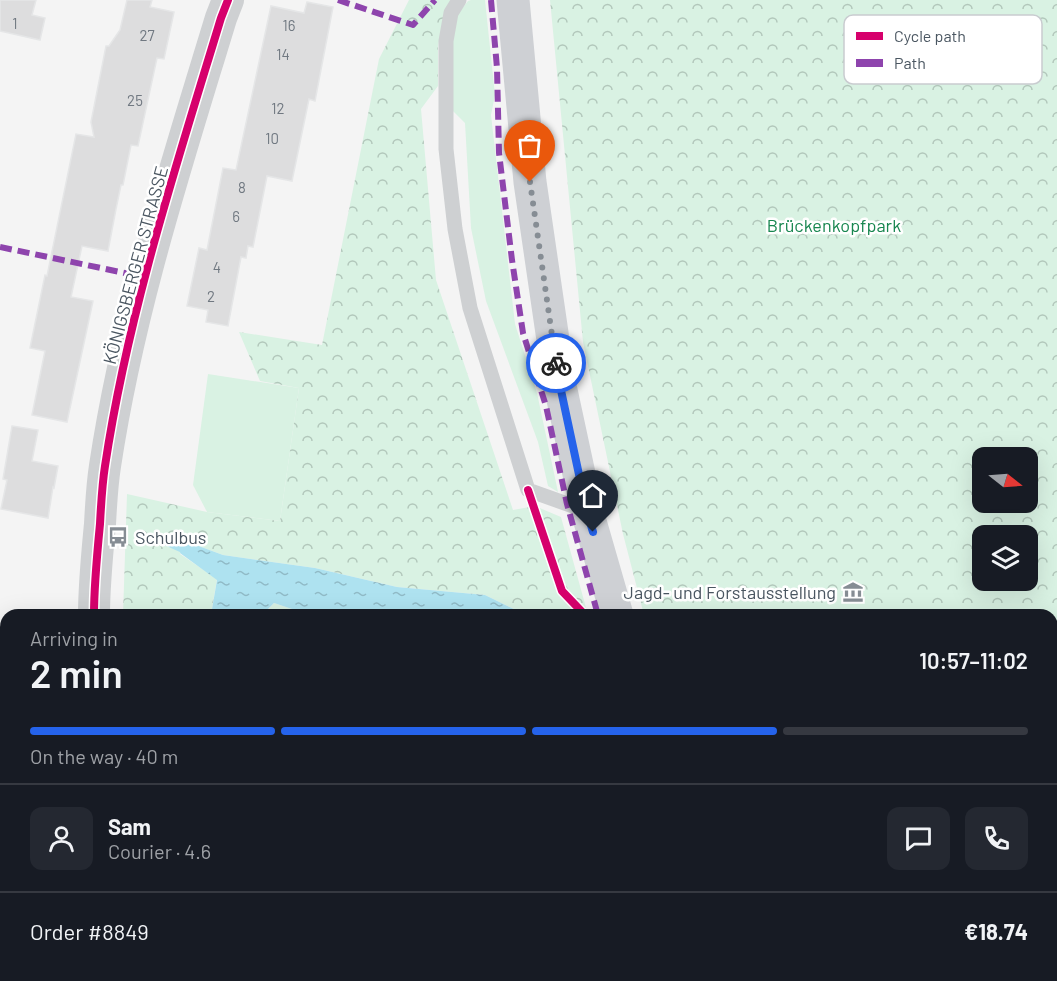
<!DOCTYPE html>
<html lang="en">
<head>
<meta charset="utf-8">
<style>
	body { margin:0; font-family:Barlow,sans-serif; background:#242831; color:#f1f3f6; height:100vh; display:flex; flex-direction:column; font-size:22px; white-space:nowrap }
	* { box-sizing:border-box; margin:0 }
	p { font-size:20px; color:#9ea1a6 }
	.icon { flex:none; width:33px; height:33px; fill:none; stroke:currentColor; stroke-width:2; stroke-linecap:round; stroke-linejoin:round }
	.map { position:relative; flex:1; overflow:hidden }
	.details { position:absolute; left:0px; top:609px; width:1058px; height:372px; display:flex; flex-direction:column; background:#171b24; border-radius:18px 18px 0 0; box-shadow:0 6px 24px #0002 }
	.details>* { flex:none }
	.needle { width:39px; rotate:107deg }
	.buttons { position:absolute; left:972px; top:447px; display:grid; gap:12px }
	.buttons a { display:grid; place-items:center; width:66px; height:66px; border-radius:12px; background:#171b24; box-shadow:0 6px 24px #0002; font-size:30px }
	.pin { position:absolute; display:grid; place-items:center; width:51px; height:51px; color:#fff; margin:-62px -26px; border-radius:50% 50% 50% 0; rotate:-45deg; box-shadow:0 0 6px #0007 }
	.pin .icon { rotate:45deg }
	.courier { position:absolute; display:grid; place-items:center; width:60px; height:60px; margin:-30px; border:4px solid #2563eb; border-radius:50%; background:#fff; color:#222; box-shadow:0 2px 8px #0007 }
	.head em { font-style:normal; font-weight:600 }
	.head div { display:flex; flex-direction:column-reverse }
	.head { display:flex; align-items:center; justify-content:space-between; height:102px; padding:0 30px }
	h1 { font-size:39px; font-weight:600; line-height:45px }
	.bar { display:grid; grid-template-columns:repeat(4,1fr); gap:9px 6px; align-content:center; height:72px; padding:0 30px }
	.bar i { height:8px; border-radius:4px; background:#363941 }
	.bar .selected { background:#2563eb }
	.bar p { grid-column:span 4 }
	.line { display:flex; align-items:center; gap:15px; padding:0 30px; border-top:2px solid #363941 }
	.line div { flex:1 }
	.round { display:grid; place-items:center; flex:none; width:63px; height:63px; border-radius:12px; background:#242831 }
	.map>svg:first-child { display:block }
	.green { fill:#d9f2e3 }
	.forest { fill:url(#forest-crowns); fill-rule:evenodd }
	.water { fill:url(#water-ripples) }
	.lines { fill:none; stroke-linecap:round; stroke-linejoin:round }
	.stream { stroke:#aee2f0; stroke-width:8 }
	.building { fill:#ddddde; stroke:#e5e6e7; stroke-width:1.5 }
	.lane { stroke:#ced0d2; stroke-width:15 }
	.street { stroke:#ced0d2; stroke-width:32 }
	.secondary { stroke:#ced0d4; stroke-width:33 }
	.quiet { stroke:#8e44ad; stroke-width:6; stroke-dasharray:12 6; stroke-linecap:butt }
	.cycleway-casing { stroke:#fff; stroke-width:11 }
	.cycleway { stroke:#d6006c; stroke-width:8 }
	.done { stroke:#868d94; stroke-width:6; stroke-dasharray:0 10.8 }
	.route { stroke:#2563eb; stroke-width:8 }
	.labels { text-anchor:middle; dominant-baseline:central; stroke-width:5; stroke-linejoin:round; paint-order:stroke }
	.number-label { font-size:15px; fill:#707881 }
	.park-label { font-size:18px; fill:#17864f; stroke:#fff }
	.street-label { font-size:18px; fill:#4a5661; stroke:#fff }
	.poi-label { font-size:18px; fill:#4a5661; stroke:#fff; text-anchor:start }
	.key { fill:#fff; stroke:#c9ccd0; stroke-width:1.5 }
	.key-label { font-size:16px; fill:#4a5661 }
</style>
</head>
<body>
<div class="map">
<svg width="1057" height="981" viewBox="0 0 1057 981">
	<defs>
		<pattern id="forest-crowns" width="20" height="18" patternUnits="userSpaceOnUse" patternTransform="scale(1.5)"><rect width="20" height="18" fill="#d9f2e3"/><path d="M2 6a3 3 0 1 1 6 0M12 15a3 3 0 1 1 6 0" fill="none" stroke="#b2c7bb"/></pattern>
		<pattern id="water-ripples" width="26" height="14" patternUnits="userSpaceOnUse" patternTransform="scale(1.5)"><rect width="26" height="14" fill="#aee2f0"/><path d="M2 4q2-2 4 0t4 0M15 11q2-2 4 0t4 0" fill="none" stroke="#90bac6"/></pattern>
	</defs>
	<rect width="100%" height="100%" fill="#f4f4f4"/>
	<g class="green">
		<path d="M471,0H485L495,95L491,115L515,324L537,393L558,492L548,486L538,442L486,301L471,228L465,123L451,109V44L456,16L468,1Z"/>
		<path d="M208,374L299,388L280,521L207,512L193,485Z"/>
	</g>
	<g class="forest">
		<path d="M409,0H451L445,11L438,46V86L421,109L436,280L513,510L535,506L561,517L588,615H521L520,612L485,595L397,587L315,568L223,555L185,541L180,554L217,579L211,615H123L127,494L207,512L280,521L299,388L260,381L239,332L322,345L379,59Z"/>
		<path d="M550,0H1057V643L1052,645V615H644L623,534L583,342ZM982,458H1028V502H982ZM982,536H1028V580H982Z"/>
		<path d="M274,603L310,615H263Z"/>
		<path d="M145,975H293V981H146Z"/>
	</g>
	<g class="water">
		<path d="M185,541L223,555L315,568L397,587L485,595L520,612L521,615H310L274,603L262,615H211L217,580L180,553Z"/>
		<path d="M1057,643V746L1052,748V645Z"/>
	</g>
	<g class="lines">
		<path class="stream" d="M163,540L190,552"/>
	</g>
	<g class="building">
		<path d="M0,0H36L32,15L45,18L40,40L0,31Z"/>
		<path d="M127,0H152L150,7L174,12L164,59L157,58L138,146L131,145L123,185H121L116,209L108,251L82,246L71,297L93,301L67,422L32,415L45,351L30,348L45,275L47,276L76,134L94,137L91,122L106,46H109L120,30Z"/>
		<path d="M307,2L333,7L315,101L309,99L292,181L267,176L253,247L248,246L246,258L241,257L228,326L206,322L208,310L187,306L199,248L207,250L223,168L236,170L271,6L304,13Z"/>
		<path d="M12,426L38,430L32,461L58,466L54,488L53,487L48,518L1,509L7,480L3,479Z"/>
	</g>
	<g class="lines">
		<path class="lane" d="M459,0L451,13L446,41V149L455,229L470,308L528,490L587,511"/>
		<g class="street">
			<path d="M94,615C94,585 97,555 100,524C101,505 102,485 105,466C128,313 176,166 221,18L228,0"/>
			<path d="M120,981V975"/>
		</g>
		<g class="secondary">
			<path d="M513,0L530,182L559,381L587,511L617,615"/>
			<path d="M728,975L730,981"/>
		</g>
		<g class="quiet">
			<path d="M338,0L413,25L435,0"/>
			<path d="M491,0L497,68L499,153L512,260L523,333L546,406L567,504L598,615"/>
			<path d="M0,247L144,277"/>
			<path d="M0,696L6,698"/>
			<path d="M707,975L709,981"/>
		</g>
		<g class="cycleway-casing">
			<g id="cycleway">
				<path d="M528,490L562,591L585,615"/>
				<path d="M94,615C94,585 97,555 100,524C101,505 102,485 105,466C128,313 176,166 221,18L228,0"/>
			</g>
		</g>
		<use href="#cycleway" class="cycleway"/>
	</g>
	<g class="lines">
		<path class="done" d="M530,182L556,363"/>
		<path class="route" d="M556,363L559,381L587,512L593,532"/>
	</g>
	<defs>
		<g id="bus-bare" transform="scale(1.62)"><path d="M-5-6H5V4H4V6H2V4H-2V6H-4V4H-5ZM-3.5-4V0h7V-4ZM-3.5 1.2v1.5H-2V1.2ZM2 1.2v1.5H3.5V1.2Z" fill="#868d94" stroke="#fff" stroke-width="2.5" paint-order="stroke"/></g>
		<g id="museum-bare" transform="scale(1.62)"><path d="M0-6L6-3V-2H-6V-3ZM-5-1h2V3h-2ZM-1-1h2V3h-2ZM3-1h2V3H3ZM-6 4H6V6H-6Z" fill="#868d94" stroke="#fff" stroke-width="2.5" paint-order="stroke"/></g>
	</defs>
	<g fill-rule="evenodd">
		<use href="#bus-bare" x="118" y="537"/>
		<use href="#museum-bare" x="853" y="592"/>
	</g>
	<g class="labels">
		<g class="number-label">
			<text x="15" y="23">1</text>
			<text x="289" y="25">16</text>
			<text x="147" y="35">27</text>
			<text x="283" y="54">14</text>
			<text x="135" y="100">25</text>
			<text x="278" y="108">12</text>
			<text x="272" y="138">10</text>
			<text x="242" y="187">8</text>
			<text x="236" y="216">6</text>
			<text x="217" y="267">4</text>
			<text x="211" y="296">2</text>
		</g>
		<g class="park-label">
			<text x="834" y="225">Brückenkopfpark</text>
		</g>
		<g class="street-label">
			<text transform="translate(135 265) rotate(-75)">KÖNIGSBERGER STRASSE</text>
		</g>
		<g class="poi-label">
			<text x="135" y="537">Schulbus</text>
			<text x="836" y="592" text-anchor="end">Jagd- und Forstausstellung</text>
		</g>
	</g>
	<rect x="844" y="15" width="198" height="69" rx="9" class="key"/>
	<rect x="856" y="32" width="27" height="8" fill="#d6006c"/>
	<rect x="856" y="59" width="27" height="8" fill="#8e44ad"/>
	<g class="key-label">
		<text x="894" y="42">Cycle path</text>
		<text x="894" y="69">Path</text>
	</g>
</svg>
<div class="buttons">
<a><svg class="needle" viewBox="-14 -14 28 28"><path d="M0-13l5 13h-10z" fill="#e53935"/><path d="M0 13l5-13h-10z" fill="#9ea1a6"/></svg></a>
<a><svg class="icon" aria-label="layers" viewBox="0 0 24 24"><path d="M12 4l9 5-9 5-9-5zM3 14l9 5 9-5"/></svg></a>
</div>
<div class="pin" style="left:530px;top:182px;background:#ea580c"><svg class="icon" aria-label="bag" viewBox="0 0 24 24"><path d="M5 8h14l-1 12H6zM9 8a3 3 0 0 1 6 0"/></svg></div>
<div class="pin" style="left:593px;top:532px;background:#1f2937"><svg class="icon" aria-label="home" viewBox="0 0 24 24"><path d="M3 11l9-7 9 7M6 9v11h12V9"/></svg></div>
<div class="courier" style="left:556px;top:363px"><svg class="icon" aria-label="bike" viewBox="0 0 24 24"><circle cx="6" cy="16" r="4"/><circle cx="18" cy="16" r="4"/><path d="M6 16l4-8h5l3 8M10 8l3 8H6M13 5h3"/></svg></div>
<section class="details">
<div class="head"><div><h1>2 min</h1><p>Arriving in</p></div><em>10:57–11:02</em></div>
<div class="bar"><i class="selected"></i><i class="selected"></i><i class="selected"></i><i></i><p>On the way · 40 m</p></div>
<div class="line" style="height:108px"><a class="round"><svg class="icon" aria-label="person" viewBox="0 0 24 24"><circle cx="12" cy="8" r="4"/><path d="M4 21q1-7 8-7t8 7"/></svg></a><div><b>Sam</b><p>Courier · 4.6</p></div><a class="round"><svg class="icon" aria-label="chat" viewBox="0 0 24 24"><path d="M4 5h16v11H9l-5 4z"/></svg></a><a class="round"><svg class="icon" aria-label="phone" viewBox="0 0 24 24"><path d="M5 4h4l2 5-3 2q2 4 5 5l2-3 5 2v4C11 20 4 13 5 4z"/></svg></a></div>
<div class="line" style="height:78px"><div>Order #8849</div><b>€18.74</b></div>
</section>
</div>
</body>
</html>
